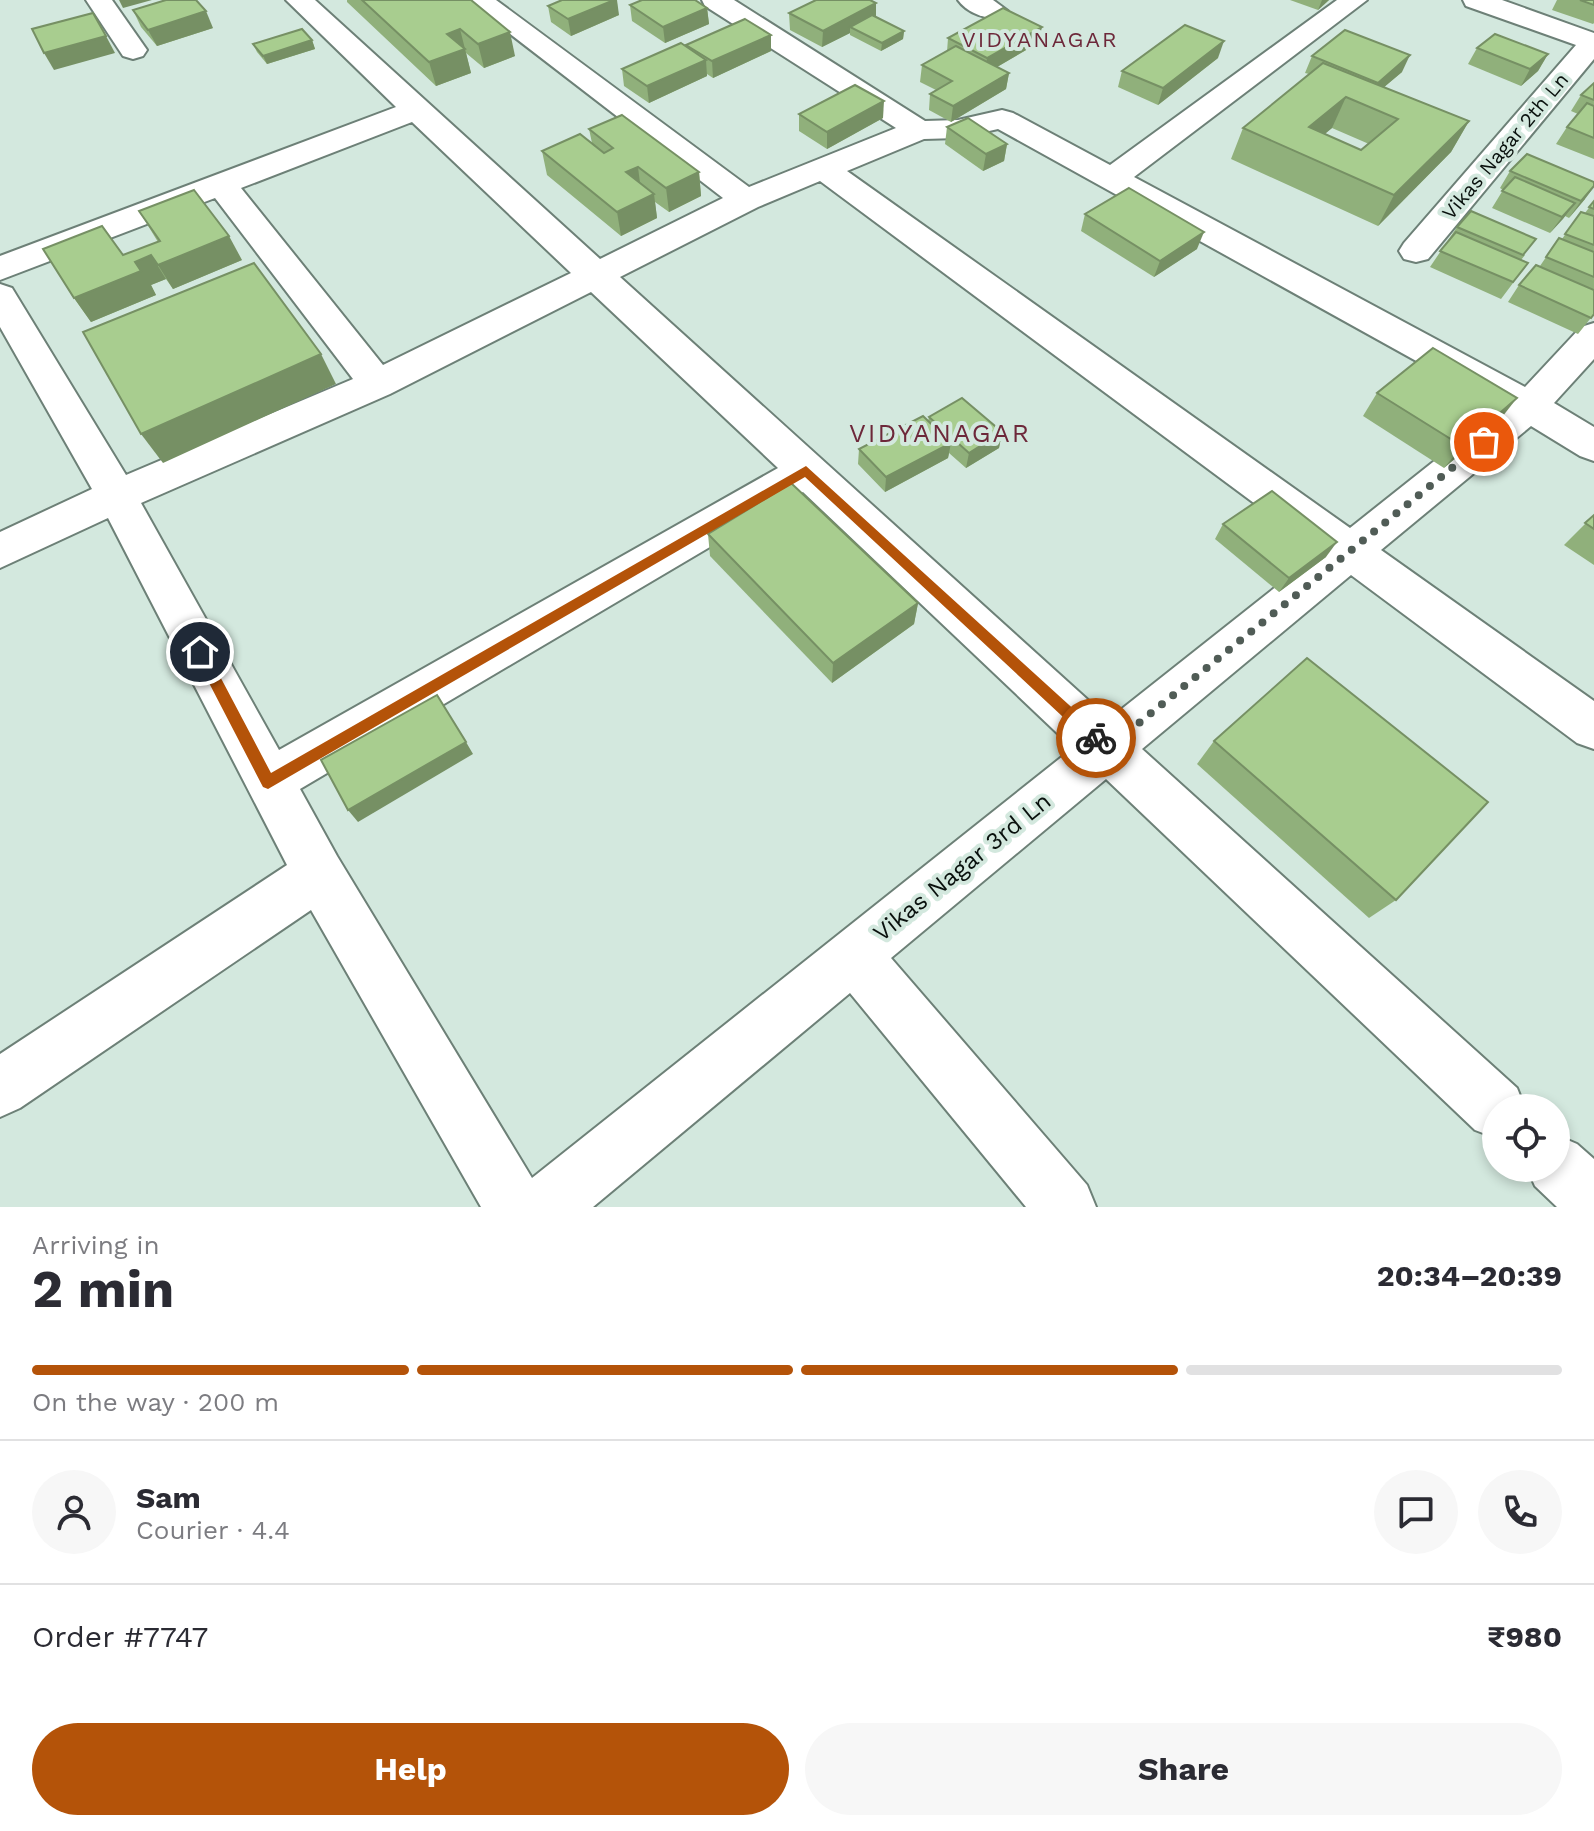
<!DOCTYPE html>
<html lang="en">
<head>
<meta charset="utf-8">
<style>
	body { margin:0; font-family:"Work Sans",sans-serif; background:#f7f7f7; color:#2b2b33; height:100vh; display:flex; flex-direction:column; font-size:30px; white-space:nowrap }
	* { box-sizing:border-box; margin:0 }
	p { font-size:26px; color:#7c7c81 }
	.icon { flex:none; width:44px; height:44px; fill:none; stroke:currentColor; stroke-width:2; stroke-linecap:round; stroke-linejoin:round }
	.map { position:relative; height:1207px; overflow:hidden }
	.drawer { display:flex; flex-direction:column; background:#fff; flex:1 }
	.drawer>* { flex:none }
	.tools { position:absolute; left:1482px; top:1094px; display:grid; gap:16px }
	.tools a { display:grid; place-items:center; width:88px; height:88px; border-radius:50%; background:#fff; box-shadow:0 4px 12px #0003; font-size:40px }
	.pin { position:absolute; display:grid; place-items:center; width:68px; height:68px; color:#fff; margin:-34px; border:4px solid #fff; border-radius:50%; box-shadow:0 2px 8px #0007 }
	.courier { position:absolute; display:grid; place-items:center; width:80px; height:80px; margin:-40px; border:6px solid #b45309; border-radius:50%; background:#fff; color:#222; box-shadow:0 2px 10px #0007 }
	.overview em { font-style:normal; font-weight:700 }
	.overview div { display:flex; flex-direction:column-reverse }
	.overview { display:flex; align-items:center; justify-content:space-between; height:136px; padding:0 32px }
	h1 { font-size:52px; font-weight:700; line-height:60px }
	.bar { display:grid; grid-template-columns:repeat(4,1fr); gap:12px 8px; align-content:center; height:96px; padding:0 32px }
	.bar i { height:10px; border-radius:6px; background:#e1e1e2 }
	.bar .selected { background:#b45309 }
	.bar p { grid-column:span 4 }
	.line { display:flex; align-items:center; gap:20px; padding:0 32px; border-top:2px solid #e1e1e2 }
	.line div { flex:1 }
	.round { display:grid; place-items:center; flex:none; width:84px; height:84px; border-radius:42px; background:#f7f7f7 }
	.action { display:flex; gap:16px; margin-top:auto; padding:16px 32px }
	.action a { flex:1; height:92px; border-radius:48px; background:#b45309; color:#fff; font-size:32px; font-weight:700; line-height:92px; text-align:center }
	.action a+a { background:#f7f7f7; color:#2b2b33 }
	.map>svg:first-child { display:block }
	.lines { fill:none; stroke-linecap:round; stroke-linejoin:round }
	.minor-casing { stroke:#6d8077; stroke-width:4 }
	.minor { fill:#fff; fill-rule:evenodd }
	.wall { fill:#90b07b; fill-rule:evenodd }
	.shaded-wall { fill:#769064 }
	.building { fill:#a8cd8f; stroke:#769064; stroke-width:2; fill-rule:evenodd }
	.route { fill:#b45309 }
	.done { stroke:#505c56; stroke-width:8; stroke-dasharray:0 14.4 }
	.labels { text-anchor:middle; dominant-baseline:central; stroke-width:8; stroke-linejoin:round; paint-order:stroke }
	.far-street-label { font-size:20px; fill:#09100d; stroke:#d3e8de }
	.far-neighbourhood-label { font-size:22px; letter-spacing:2px; fill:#6d283a; stroke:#d3e8de }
	.street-label { font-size:24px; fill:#09100d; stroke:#d3e8de }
	.neighbourhood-label { font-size:26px; letter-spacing:2px; fill:#6d283a; stroke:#d3e8de }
</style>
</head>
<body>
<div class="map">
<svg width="1594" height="1207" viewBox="0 0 1594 1207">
	<rect width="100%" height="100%" fill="#d3e8de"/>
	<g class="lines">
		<g class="minor-casing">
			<g id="minor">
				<path d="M86,0H112L147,50L143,56L133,59L123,56Z"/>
				<path d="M286,0H315L600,259L723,198L466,0H496L749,187L896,128L705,6L702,0H734L925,121L958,120L1002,110L1013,113L1110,165L1337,0H1367L1134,177L1525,387L1581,327L1594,323V359L1554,403L1594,427V461L1580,456L1531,426L1381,550L1594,701V749L1577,743L1351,575L1142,749L1517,1088L1525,1108H1496V1138L1475,1130L1106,779L891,958L1087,1185L1096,1207H1026L850,993L593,1207H481L311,910L20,1108L0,1117V1054L287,865L108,518L0,568V532L92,489L0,327V284L12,288L126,475L353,379L215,198L0,280V256L396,107ZM412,122L571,273L383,365L241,188ZM998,129L1501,408L1350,528L847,171L924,139L958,138ZM820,181L1320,552L1109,719L620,277L758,207ZM591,292L778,468L279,750L141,503L390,394ZM803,492L1073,748L532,1178L337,856L300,789Z"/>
				<path d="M958,0H993L1008,11L1004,17C988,21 967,13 958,0Z"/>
				<path d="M1463,0H1502L1594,33V59L1428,259L1416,262L1404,259L1399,251L1404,243L1576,45L1466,6Z"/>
				<path d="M1556,1135L1577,1144L1594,1159V1207H1557L1535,1186L1527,1168H1556Z"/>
			</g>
		</g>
		<use href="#minor" class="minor"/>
	</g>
	<g class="wall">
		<path d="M347,0H471L515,56L484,68L466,53L471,73L436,86L347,2Z"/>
		<path d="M1290,0H1329L1318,10Z"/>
		<path d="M1557,0H1594V23L1593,24L1552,10Z"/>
		<path d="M630,5L707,8L709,24L665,43L632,21Z"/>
		<path d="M548,6L619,15L571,36L551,22Z"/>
		<path d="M133,10L213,28L157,46L141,27Z"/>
		<path d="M789,13L876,17L904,31L903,39L881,51L850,35V33L822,47L790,30Z"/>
		<path d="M948,38L1038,43L997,67L1009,73L1006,89L951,122L929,110L930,94L936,90L920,82L922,65L947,52Z"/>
		<path d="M312,40L315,49L267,64L257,52L253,44Z"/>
		<path d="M686,45L771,51L713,78L707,74V76L649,103L624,86L622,69L686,47Z"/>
		<path d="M1477,48L1548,54L1538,71L1521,86L1468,64Z"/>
		<path d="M1312,56L1402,72L1384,87L1469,121L1451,152L1378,226L1231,159L1243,128L1309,74L1305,73ZM1332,128L1369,144L1361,150L1324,134Z"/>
		<path d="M1218,58L1158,105L1118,87L1122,71Z"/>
		<path d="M1594,83V159L1556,144L1567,127L1578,114L1571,111L1581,95Z"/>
		<path d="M799,114L883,118L827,149L799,131Z"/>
		<path d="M947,127L1007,144L1004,161L983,171L945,144Z"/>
		<path d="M589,129L699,172L701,196L669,212L655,202L657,218L621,236L547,175L542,151L592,143Z"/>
		<path d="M1510,171L1585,199L1569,218L1565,216L1550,233L1492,208L1503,190L1500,188Z"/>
		<path d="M1594,201V314L1578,334L1508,302L1519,285L1540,266L1559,238L1562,239L1581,212L1585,213Z"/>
		<path d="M139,211L242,260L173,289L166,279L151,285L156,295L91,322L74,298L123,255L158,242Z"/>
		<path d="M1085,214L1197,249L1154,277L1081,231Z"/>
		<path d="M1457,227L1525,255L1521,260L1528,263L1501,299L1430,267Z"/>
		<path d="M1377,393L1499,421L1444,468L1363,416Z"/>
		<path d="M929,417L1002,432L999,448L966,468L949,453L948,458L885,492L858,464L859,449L928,421Z"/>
		<path d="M1594,515V565L1564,545Z"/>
		<path d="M1223,524L1326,557L1279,592L1215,539Z"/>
		<path d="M708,534L918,603L914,624L832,683L710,556Z"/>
		<path d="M1214,741L1396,900L1369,918L1197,764Z"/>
	</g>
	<g class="shaded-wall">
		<path d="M119,0H152L123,8Z"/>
		<path d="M614,0H617L619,15L571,36L568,19Z"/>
		<path d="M1322,0H1329L1318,10Z"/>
		<path d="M876,3V20L850,27V33L822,47L823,31Z"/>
		<path d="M707,8L709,24L665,43L663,27Z"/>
		<path d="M206,11L213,28L157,46L148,30Z"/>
		<path d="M1042,27L1038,43L985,74L987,58Z"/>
		<path d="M460,29L471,73L436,86L429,62L447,34Z"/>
		<path d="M904,31L903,39L881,51L882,43Z"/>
		<path d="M510,32L515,56L484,68L478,44Z"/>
		<path d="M771,35V51L713,78L712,61Z"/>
		<path d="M106,36L115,53L54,70L44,53Z"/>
		<path d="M312,40L315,49L267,64L263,56Z"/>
		<path d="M1224,41L1218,58L1158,105L1163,88Z"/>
		<path d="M1548,54L1538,71L1521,86L1530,69Z"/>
		<path d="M1410,55L1402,72L1370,99L1378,83Z"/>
		<path d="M706,60L707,76L649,103L647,86Z"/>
		<path d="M1009,73L1006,89L951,122L953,106Z"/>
		<path d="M1346,97L1332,128L1301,154L1309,127Z"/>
		<path d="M884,101L883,118L827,149V132Z"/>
		<path d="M1469,121L1451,152L1378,226L1394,195Z"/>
		<path d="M1007,144L1004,161L983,171L986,154Z"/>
		<path d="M638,167L641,191L626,172Z"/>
		<path d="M699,172L701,196L669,212L666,188Z"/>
		<path d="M1594,187L1585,199L1569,218L1581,201Z"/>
		<path d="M654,194L657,218L621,236L617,212Z"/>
		<path d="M1575,203L1563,219L1550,233L1562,217Z"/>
		<path d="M1204,232L1197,249L1154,277L1160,261Z"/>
		<path d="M229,236L242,260L173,289L158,265Z"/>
		<path d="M151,255L166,279L151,285L156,295L91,322L74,298L135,262Z"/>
		<path d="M321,354L336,384L163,463L141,434Z"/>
		<path d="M1517,398L1499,421L1444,468L1462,446Z"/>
		<path d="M1002,432L999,448L966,468L969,453Z"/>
		<path d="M951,443L948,458L885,492L886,477Z"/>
		<path d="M1337,542L1326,557L1279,592L1289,578Z"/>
		<path d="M918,603L914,624L832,683L833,663Z"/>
		<path d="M466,742L473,754L358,822L348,810Z"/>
	</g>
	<g class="building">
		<path d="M166,0H196L206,11L148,30L133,10Z"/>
		<path d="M362,0H471L510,32L478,44L460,29L447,34L465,49L429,62Z"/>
		<path d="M562,0H614L568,19L548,6Z"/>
		<path d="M642,0H695L707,8L663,27L630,5Z"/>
		<path d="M816,0H870L876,3L823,31L789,13Z"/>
		<path d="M1580,0H1594V5Z"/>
		<path d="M1003,8L1042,27L987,58L948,38Z"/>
		<path d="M93,13L106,36L44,53L32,29Z"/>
		<path d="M872,15L904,31L882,43L850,27Z"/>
		<path d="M745,19L771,35L712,61L686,45Z"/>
		<path d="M1185,25L1224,41L1163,88L1122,71Z"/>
		<path d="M302,29L312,40L263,56L253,44Z"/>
		<path d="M1345,30L1410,55L1378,83L1312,56Z"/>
		<path d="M1495,34L1548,54L1530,69L1477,48Z"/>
		<path d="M681,43L706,60L647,86L622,69Z"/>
		<path d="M956,46L1009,73L953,106L930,94L952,81L922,65Z"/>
		<path d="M1323,63L1469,121L1394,195L1243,128ZM1346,97L1398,119L1361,150L1309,127Z"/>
		<path d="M1594,83V100L1581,95Z"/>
		<path d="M855,85L884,101L827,132L799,114Z"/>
		<path d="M1587,103L1594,106V138L1567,127Z"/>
		<path d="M622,115L699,172L666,188L638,167L626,172L654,194L617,212L542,151L580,134L604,153L613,148L589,129Z"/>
		<path d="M968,118L1007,144L986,154L947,127Z"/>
		<path d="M1527,154L1594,182V186L1581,201L1510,171Z"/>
		<path d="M1515,177L1575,203L1562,217L1502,191Z"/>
		<path d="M1129,188L1204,232L1160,261L1085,214Z"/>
		<path d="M194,190L229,236L158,265L151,255L135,262L141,271L74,298L43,249L102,226L123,255L160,241L139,211Z"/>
		<path d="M1594,201V209L1589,207Z"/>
		<path d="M1471,211L1536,239L1523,255L1457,227Z"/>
		<path d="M1581,212L1594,216V245L1565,234Z"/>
		<path d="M1456,232L1528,263L1513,282L1440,251Z"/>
		<path d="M1559,238L1594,252V277L1546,257Z"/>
		<path d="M254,263L321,354L141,434L83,332Z"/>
		<path d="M1536,265L1594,290V314L1591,318L1519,285Z"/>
		<path d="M1433,348L1517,398L1462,446L1377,393Z"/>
		<path d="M962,398L1002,432L969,453L929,417Z"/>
		<path d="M923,416L951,443L886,477L859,449Z"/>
		<path d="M791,483L918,603L833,663L708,534Z"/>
		<path d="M1272,491L1337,542L1289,578L1223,524Z"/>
		<path d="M1594,515V529L1585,523Z"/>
		<path d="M1307,658L1488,802L1396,900L1214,741Z"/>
		<path d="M437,695L466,742L348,810L321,760Z"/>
	</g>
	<path class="route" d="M806,466L1101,734V743H1091L805,477L268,789L263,787L193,652L195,648H205L271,773Z"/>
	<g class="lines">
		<path class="done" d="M1096,738L1107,749L1484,442"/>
	</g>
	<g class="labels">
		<g class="far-street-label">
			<text transform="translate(1505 146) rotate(-50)">Vikas Nagar 2th Ln</text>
		</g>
		<g class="far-neighbourhood-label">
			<text x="1040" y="39">VIDYANAGAR</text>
		</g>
		<g class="street-label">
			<text transform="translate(962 867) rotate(-39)">Vikas Nagar 3rd Ln</text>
		</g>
		<g class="neighbourhood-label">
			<text x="940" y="433">VIDYANAGAR</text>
		</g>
	</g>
</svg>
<div class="tools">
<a><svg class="icon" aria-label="locate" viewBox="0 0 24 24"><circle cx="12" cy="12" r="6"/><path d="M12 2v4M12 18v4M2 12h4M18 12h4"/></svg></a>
</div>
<div class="pin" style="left:1484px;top:442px;background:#ea580c"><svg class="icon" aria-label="bag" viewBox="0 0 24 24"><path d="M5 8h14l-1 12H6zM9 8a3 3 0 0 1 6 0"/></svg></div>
<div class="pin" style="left:200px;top:652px;background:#1f2937"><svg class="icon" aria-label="home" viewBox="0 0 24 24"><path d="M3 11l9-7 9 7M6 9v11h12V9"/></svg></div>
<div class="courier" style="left:1096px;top:738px"><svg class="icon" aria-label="bike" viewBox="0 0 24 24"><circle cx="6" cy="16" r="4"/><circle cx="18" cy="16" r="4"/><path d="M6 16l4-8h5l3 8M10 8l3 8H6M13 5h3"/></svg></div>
</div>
<section class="drawer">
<div class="overview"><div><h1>2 min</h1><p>Arriving in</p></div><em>20:34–20:39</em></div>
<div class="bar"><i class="selected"></i><i class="selected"></i><i class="selected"></i><i></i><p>On the way · 200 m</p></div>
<div class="line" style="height:144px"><a class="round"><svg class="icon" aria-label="person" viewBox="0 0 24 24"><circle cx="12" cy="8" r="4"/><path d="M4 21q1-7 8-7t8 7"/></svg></a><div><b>Sam</b><p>Courier · 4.4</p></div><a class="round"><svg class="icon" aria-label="chat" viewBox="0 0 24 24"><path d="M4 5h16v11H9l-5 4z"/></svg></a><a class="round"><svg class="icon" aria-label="phone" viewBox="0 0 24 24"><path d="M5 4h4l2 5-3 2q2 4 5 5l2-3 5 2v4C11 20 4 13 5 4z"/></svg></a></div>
<div class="line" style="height:104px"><div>Order #7747</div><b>₹980</b></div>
<div class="action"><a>Help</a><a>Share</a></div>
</section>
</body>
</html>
